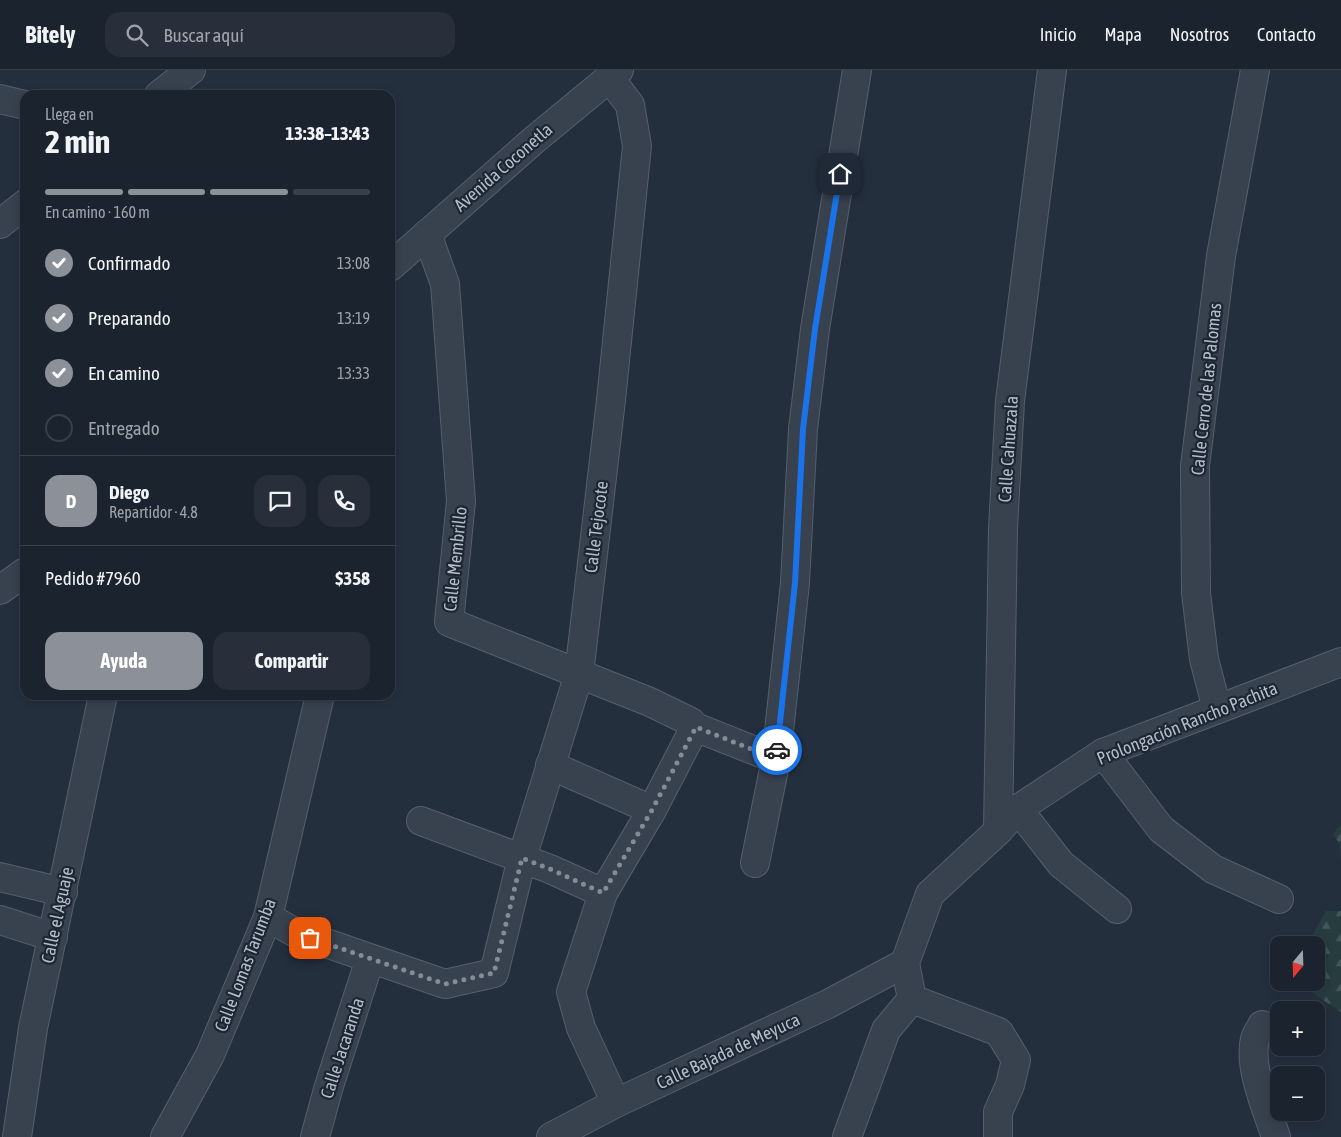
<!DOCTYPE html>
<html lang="es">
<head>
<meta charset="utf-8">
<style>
	body { margin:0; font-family:"Asap Condensed",sans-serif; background:#282f3a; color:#f1f3f6; height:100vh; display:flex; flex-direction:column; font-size:19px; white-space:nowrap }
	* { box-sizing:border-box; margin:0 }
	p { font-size:16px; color:#a0a4aa }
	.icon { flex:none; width:28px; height:28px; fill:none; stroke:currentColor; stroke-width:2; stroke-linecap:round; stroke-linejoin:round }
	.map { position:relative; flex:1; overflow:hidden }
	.side { position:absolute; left:20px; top:20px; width:375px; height:610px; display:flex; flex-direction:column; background:#1b232e; border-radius:15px; box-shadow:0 2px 8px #0003,0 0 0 1px #39404a }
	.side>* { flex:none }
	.needle { width:32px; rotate:199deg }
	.buttons { position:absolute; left:1270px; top:866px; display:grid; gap:10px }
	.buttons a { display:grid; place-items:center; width:55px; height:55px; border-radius:10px; background:#1b232e; box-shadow:0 2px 8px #0003,0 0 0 1px #39404a; font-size:25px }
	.pin { position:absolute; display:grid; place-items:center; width:42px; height:42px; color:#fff; margin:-21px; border-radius:10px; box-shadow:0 2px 8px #0006 }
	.courier { position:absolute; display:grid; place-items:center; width:50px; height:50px; margin:-25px; border:4px solid #1a73e8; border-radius:50%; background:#fff; color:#222; box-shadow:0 1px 6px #0007 }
	.head em { font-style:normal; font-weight:700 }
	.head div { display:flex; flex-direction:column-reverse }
	.head { display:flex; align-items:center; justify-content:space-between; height:85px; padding:0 25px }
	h1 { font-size:32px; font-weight:700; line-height:38px }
	.bar { display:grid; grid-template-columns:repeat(4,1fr); gap:8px 5px; align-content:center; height:60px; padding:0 25px }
	.bar i { height:6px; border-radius:4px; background:#39404a }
	.bar .current { background:#8c9099 }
	.bar p { grid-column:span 4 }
	.line { display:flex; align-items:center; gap:12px; padding:0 25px; border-top:1px solid #39404a }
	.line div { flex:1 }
	.round { display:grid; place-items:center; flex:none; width:52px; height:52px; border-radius:15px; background:#282f3a }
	ol { padding:0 25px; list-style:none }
	li { display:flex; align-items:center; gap:15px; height:55px }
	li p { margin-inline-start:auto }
	li .icon { padding:5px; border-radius:50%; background:#8c9099; color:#fff; stroke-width:4 }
	li:last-child { color:#a0a4aa }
	li i { width:28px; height:28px; border:2px solid #39404a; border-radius:50% }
	.cta { display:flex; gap:10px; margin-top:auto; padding:10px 25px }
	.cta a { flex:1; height:58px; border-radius:15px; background:#8c9099; color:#fff; font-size:20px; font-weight:700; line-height:58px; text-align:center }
	.cta a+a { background:#282f3a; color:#f1f3f6 }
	header { display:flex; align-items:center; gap:30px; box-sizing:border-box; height:70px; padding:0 25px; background:#1b232e; border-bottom:1px solid #39404a }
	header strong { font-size:24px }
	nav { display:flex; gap:28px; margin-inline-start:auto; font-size:18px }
	.search { width:350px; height:45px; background:#282f3a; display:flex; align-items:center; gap:12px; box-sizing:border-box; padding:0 18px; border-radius:15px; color:#a0a4aa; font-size:19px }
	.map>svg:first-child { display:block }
	.forest { fill:url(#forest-firs) }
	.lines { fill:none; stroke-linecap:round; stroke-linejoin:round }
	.minor-casing { stroke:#565f6c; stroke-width:30 }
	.minor { stroke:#38414e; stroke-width:28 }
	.done { stroke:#828b98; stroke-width:5; stroke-dasharray:0 9 }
	.route { stroke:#1a73e8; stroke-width:6 }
	.labels { text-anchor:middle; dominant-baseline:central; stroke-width:4.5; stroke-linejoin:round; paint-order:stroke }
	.street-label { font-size:18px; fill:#b4bcc9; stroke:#1d2633 }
</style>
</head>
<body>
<header>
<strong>Bitely</strong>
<div class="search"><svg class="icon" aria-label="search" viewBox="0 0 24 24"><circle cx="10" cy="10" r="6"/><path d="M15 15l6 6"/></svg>Buscar aquí</div>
<nav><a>Inicio</a><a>Mapa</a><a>Nosotros</a><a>Contacto</a></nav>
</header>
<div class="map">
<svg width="1341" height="1067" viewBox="0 0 1341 1067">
	<defs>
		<pattern id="forest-firs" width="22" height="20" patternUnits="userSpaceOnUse" patternTransform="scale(1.25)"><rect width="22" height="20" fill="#263c3f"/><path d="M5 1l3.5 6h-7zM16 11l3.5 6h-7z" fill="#435659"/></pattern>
	</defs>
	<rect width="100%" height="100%" fill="#242f3e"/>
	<g class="forest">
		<path d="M1341,754V790L1339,774L1333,764Z"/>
		<path d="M1326,841H1341V942L1304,917L1303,913L1316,912V875H1307Z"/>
	</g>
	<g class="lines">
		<g class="minor-casing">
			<g id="minor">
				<path d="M159,25L191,0"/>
				<path d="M0,29L25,35"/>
				<path d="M0,154L25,134"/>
				<path d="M427,164L445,214L461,431L449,552L650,632L691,652L695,657L776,689"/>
				<path d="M390,197L534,70L619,0"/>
				<path d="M0,520L25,502"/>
				<path d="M1217,639L1204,589L1196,523L1195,396L1221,186L1255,0"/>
				<path d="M1103,683L1161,759L1213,799L1279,829"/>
				<path d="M550,695L652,740"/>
				<path d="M1018,739L1061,794L1117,839"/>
				<path d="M421,751L550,799L603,823"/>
				<path d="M998,761L1003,458L1010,331L1052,0"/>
				<path d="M755,793L776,689L795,513L803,359L815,259L857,0"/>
				<path d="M0,807L63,822"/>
				<path d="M268,847L294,862L445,914L494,903L522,788L579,604L611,330L637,76L630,35L609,7"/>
				<path d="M0,850L53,867"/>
				<path d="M912,929L999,962L1016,990L1010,1015L998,1042V1067"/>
				<path d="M1262,955C1260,960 1256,964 1255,969C1248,997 1267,1040 1276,1067"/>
				<path d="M616,1033L581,958L571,922L603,823L652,740L695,657"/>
				<path d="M17,1067L33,958L103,625"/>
				<path d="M165,1067L210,985L268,847L320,625"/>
				<path d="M315,1067L329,1016L370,889"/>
				<path d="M551,1067L616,1033L828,934L905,893"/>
				<path d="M847,1067L886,960L912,929L905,893L930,824L998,761L1018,739L1103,683L1341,592"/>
			</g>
		</g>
		<use href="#minor" class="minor"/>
	</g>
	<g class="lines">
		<path class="done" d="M310,868L445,914L494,903L522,788L550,799L603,823L652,740L696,657L776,689L777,680"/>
		<path class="route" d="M777,680L795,513L803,359L815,259L840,104"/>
	</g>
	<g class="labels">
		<g class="street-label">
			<text transform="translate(503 97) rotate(-41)">Avenida Coconetla</text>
			<text transform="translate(1206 319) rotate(-84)">Calle Cerro de las Palomas</text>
			<text transform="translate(1008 379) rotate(-86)">Calle Cahuazala</text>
			<text transform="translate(596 457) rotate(-83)">Calle Tejocote</text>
			<text transform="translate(455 489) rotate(-84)">Calle Membrillo</text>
			<text transform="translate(1187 653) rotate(-22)">Prolongación Rancho Pachita</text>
			<text transform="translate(57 845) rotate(-78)">Calle el Aguaje</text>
			<text transform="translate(245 895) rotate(-69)">Calle Lomas Tarumba</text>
			<text transform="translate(342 978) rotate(-72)">Calle Jacaranda</text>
			<text transform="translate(728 981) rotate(-25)">Calle Bajada de Meyuca</text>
		</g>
	</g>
</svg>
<div class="buttons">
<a><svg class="needle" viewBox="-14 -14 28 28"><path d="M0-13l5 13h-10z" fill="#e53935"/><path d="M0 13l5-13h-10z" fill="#a0a4aa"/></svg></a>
<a>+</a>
<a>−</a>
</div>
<div class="pin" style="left:310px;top:868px;background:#ea580c"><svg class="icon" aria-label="bag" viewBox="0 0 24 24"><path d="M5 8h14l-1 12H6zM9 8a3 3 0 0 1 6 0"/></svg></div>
<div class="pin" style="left:840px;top:104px;background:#1f2937"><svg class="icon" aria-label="home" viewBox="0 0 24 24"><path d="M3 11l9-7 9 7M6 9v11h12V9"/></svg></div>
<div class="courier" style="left:777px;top:680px"><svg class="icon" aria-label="car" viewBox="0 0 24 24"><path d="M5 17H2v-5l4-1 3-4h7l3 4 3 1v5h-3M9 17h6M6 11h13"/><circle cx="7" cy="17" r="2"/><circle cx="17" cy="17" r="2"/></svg></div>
<section class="side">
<div class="head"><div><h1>2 min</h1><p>Llega en</p></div><em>13:38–13:43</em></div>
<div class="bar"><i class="current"></i><i class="current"></i><i class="current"></i><i></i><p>En camino · 160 m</p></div>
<ol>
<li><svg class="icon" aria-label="check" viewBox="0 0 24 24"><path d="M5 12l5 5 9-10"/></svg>Confirmado<p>13:08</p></li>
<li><svg class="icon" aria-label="check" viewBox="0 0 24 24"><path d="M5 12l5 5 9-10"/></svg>Preparando<p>13:19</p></li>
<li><svg class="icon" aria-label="check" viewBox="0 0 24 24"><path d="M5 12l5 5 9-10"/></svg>En camino<p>13:33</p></li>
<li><i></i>Entregado</li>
</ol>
<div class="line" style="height:90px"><b class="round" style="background:#8c9099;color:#fff">D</b><div><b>Diego</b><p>Repartidor · 4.8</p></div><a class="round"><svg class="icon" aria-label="chat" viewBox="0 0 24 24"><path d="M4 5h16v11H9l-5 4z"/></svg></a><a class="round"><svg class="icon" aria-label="phone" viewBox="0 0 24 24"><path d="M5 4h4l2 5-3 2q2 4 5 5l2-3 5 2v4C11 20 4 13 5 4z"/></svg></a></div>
<div class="line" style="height:65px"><div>Pedido #7960</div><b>$358</b></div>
<div class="cta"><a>Ayuda</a><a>Compartir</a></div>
</section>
</div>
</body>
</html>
